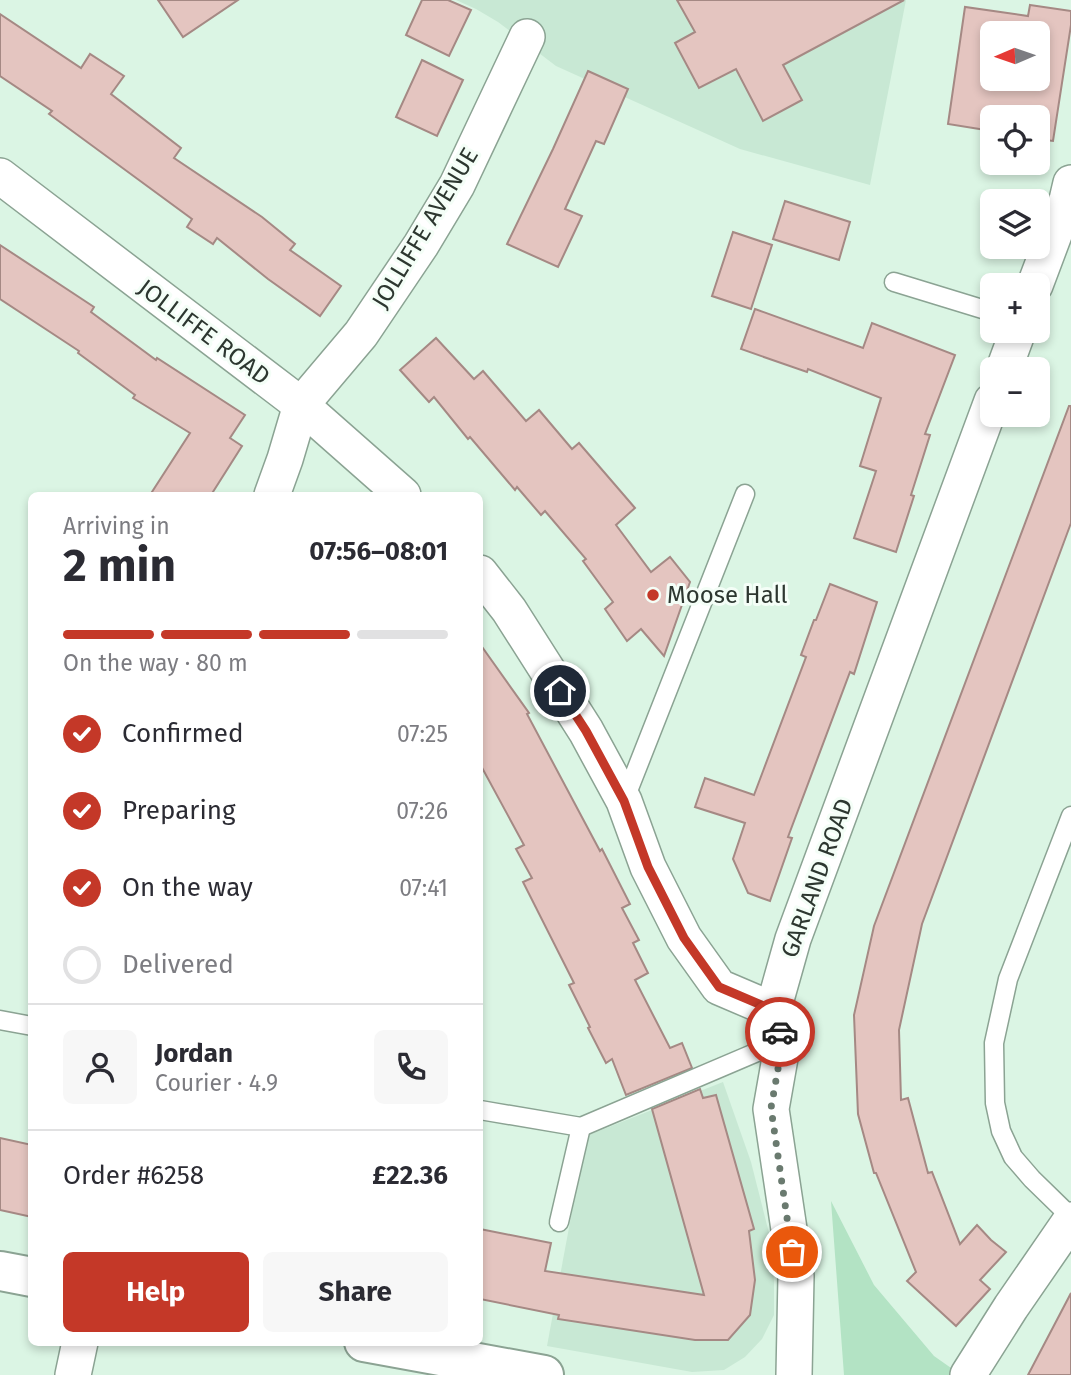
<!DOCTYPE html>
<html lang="en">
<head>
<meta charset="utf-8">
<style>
	body { margin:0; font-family:"Fira Sans",sans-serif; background:#f7f7f7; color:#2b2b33; height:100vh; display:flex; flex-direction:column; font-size:26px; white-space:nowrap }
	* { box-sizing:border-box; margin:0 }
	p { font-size:23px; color:#7c7c81 }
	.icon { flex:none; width:38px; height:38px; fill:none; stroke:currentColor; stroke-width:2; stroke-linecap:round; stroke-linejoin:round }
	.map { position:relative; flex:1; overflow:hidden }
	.details { position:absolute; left:28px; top:492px; width:455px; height:854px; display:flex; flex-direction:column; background:#fff; border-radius:10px; box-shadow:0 4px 10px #0003 }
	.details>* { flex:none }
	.needle { width:46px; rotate:268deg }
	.fabs { position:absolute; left:980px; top:21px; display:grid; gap:14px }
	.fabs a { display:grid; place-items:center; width:70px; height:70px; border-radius:10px; background:#fff; box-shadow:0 4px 10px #0003; font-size:35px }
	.pin { position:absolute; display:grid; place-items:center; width:60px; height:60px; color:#fff; margin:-30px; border:4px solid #fff; border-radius:50%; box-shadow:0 2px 7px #0007 }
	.courier { position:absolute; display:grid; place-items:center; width:70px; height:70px; margin:-35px; border:5px solid #c43828; border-radius:50%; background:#fff; color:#222; box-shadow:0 2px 9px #0007 }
	.overview em { font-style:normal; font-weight:700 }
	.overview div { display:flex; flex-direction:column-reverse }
	.overview { display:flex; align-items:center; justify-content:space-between; height:119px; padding:0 35px }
	h1 { font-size:46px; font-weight:700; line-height:52px }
	.bar { display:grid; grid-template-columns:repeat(4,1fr); gap:10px 7px; align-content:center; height:84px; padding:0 35px }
	.bar i { height:9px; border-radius:5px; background:#e1e1e2 }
	.bar .selected { background:#c43828 }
	.bar p { grid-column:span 4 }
	.line { display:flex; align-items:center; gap:18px; padding:0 35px; border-top:2px solid #e1e1e2 }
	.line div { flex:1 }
	.round { display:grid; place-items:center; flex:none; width:74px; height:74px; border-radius:10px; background:#f7f7f7 }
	ol { padding:0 35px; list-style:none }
	li { display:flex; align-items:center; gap:21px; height:77px }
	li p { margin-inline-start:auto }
	li .icon { padding:7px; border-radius:50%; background:#c43828; color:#fff; stroke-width:4 }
	li:last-child { color:#7c7c81 }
	li i { width:38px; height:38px; border:4px solid #e1e1e2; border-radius:50% }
	.primary-button { display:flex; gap:14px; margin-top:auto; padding:14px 35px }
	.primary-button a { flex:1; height:80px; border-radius:10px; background:#c43828; color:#fff; font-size:28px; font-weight:700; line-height:80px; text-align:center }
	.primary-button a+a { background:#f7f7f7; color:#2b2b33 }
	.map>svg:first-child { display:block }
	.built { fill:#c8e8d4 }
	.green { fill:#b3e3c4 }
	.building { fill:#e4c5c0; stroke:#a58984; stroke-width:2; fill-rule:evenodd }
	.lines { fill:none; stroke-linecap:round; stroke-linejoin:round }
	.lane-casing { stroke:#8ba393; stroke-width:21 }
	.street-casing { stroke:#8ba393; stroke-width:38 }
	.secondary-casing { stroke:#8ba393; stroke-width:42 }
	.lane { stroke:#fff; stroke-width:18 }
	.street { stroke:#fff; stroke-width:35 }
	.secondary { stroke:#fff; stroke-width:38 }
	.done { stroke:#6a7a6f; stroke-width:7; stroke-dasharray:0 12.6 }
	.route { stroke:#c43828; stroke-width:9 }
	.poi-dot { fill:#c43828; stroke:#f4fef7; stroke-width:2.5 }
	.labels { text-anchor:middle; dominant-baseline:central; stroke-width:6; stroke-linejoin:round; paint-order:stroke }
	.street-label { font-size:24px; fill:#2d3730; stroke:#f4fef7 }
	.poi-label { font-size:24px; fill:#2d3730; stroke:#f4fef7; text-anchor:start }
</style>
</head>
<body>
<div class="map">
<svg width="1071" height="1375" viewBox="0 0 1071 1375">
	<rect width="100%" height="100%" fill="#dbf5e4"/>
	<g class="built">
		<path d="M456,0H906L870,185L740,149L556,66L498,22L476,9Z"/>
		<path d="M723,1082L751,1162L769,1233L774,1281V1315L762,1339L745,1357L724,1370L692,1372L547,1346L586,1136Z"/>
	</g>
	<path class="green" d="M831,1201L874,1285L934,1356L961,1375H844Z"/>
	<g class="building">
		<path d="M158,0H238L183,37Z"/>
		<path d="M422,0H448L471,10L449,56L406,35Z"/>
		<path d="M677,0H904L783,65L802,100L763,121L736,69L699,88L675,43L695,32Z"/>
		<path d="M1030,5L1071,11V25L1053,141L1038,139V117H992V131L948,124L965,7L1028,16ZM992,33H1038V79H992Z"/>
		<path d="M0,14L81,68L90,54L124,76L111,94L181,148L174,158L262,217L295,244L290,250L341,286L320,316L268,279L217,238L213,244L187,227L192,219L49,114L52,111L0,76Z"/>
		<path d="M422,60L463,80L437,136L396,117Z"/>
		<path d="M588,71L628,89L604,144L596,141L565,209L582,216L558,267L507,244L553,149Z"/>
		<path d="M785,201L850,222L839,260L773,239Z"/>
		<path d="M733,232L772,245L751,309L712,296Z"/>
		<path d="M0,245L94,307L91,312L156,360L157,358L245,415L230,438L242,446L211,495H150L190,433L133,398L135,395L78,353L79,351L0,299Z"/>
		<path d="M755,309L863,348L872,323L955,355L925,434L930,435L911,495L914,496L896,552L854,538L876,471L860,466L881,398L808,369L807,372L741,349Z"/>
		<path d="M436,338L474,379L483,371L526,421L539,410L572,449L579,443L635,508L616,525L651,572L670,557L690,582L664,656L641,629L627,641L605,609L613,602L583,561L586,559L545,511L541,515L517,487L515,490L470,437L468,439L434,397L429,402L400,370Z"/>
		<path d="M1069,406H1071V523L922,924L899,1030L901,1100L908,1098L928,1173L932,1172L960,1244L977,1225L991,1240L1006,1252L980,1280L990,1289L956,1326L907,1281L916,1272L876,1173H874L858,1114L854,1015L874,926Z"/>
		<path d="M830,584L877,602L854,674L850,672L788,837L792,838L770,901L748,893L733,859L745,823L695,807L705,778L754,795L806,657L801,655L814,620H816Z"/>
		<path d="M480,644L529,713L527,714L600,851L602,849L630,904L622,908L639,940L633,943L648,973L635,980L670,1048L682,1043L692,1068L626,1095L612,1059L606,1063L588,1028L590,1027L569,985L574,983L523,882L532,878L516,849L524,845L480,764Z"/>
		<path d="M700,1089L703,1098L716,1095L754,1229L749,1231L755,1280L750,1315L728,1340H695L558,1319L559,1315L480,1299V1229L551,1243L545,1271L704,1295L652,1109Z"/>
		<path d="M0,1138L32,1145V1217L0,1210Z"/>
		<path d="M1071,1293V1375H1028Z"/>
	</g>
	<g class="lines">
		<g class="lane-casing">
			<g id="lane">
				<path d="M894,282L992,312"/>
				<path d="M624,801L745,494"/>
				<path d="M1071,816L1008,979L994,1043L995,1103L1001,1131L1013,1157L1032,1179L1071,1217"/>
				<path d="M0,1020L32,1026"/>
				<path d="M480,1110L581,1127L783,1041"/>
				<path d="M559,1222L581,1127"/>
			</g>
		</g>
		<g class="street-casing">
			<g id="street">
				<path d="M0,176L301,405L403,495"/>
				<path d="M1035,285L1067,200L1071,183"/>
				<path d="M1004,369L1018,331"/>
				<path d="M272,495L285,459L301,405L361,334L421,245L457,185L527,37"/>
				<path d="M480,573L509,610L586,731L624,801L648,867L684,938L719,987L773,1010"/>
				<path d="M73,1375L80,1342"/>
				<path d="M794,1375L796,1276L771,1109L783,1041L773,1010L793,939L992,401"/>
				<path d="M968,1375L1011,1307L1071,1220"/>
			</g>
		</g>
		<g class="secondary-casing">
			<g id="secondary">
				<path d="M0,1271L32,1277"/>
				<path d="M364,1342L544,1375"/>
			</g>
		</g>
		<use href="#lane" class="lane"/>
		<use href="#street" class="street"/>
		<use href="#secondary" class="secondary"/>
	</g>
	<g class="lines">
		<path class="done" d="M780,1032L783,1041L771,1108L792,1252"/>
		<path class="route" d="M560,691L586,731L624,801L648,867L684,938L719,987L773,1010L780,1032"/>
	</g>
	<circle class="poi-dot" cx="653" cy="595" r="7"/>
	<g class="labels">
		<g class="street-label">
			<text transform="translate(425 228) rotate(-59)">JOLLIFFE AVENUE</text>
			<text transform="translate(204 332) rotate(37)">JOLLIFFE ROAD</text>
			<text transform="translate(817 878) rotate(-70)">GARLAND ROAD</text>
		</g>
		<g class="poi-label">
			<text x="667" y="595">Moose Hall</text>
		</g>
	</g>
</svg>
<div class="fabs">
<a><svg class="needle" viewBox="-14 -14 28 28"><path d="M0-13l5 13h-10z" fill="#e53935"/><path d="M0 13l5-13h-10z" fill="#7c7c81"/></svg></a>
<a><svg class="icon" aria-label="locate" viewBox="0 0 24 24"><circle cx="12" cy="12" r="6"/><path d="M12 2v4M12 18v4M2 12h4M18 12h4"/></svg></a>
<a><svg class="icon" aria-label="layers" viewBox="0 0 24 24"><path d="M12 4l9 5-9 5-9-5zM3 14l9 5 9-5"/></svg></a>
<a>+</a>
<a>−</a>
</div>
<div class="pin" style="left:792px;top:1252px;background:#ea580c"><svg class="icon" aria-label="bag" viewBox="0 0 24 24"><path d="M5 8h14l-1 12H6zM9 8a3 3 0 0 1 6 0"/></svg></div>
<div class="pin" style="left:560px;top:691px;background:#1f2937"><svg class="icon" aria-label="home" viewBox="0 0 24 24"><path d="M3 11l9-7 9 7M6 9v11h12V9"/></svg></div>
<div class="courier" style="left:780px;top:1032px"><svg class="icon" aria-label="car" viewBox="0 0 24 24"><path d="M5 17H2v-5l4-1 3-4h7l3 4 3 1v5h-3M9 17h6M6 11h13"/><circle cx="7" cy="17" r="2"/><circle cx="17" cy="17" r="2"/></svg></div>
<section class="details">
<div class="overview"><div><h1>2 min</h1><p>Arriving in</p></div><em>07:56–08:01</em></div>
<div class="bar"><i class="selected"></i><i class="selected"></i><i class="selected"></i><i></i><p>On the way · 80 m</p></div>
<ol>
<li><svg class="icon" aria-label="check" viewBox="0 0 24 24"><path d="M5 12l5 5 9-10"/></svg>Confirmed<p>07:25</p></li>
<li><svg class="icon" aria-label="check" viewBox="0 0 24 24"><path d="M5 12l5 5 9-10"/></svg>Preparing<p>07:26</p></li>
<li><svg class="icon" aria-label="check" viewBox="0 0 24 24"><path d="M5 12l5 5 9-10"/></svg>On the way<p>07:41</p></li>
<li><i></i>Delivered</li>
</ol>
<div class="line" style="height:126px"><a class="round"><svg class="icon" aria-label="person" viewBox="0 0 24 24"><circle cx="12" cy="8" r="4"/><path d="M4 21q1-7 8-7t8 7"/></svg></a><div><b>Jordan</b><p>Courier · 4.9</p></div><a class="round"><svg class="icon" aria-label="phone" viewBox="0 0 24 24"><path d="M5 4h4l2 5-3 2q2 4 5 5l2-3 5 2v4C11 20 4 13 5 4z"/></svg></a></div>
<div class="line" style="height:91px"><div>Order #6258</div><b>£22.36</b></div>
<div class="primary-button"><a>Help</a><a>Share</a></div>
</section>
</div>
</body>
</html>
